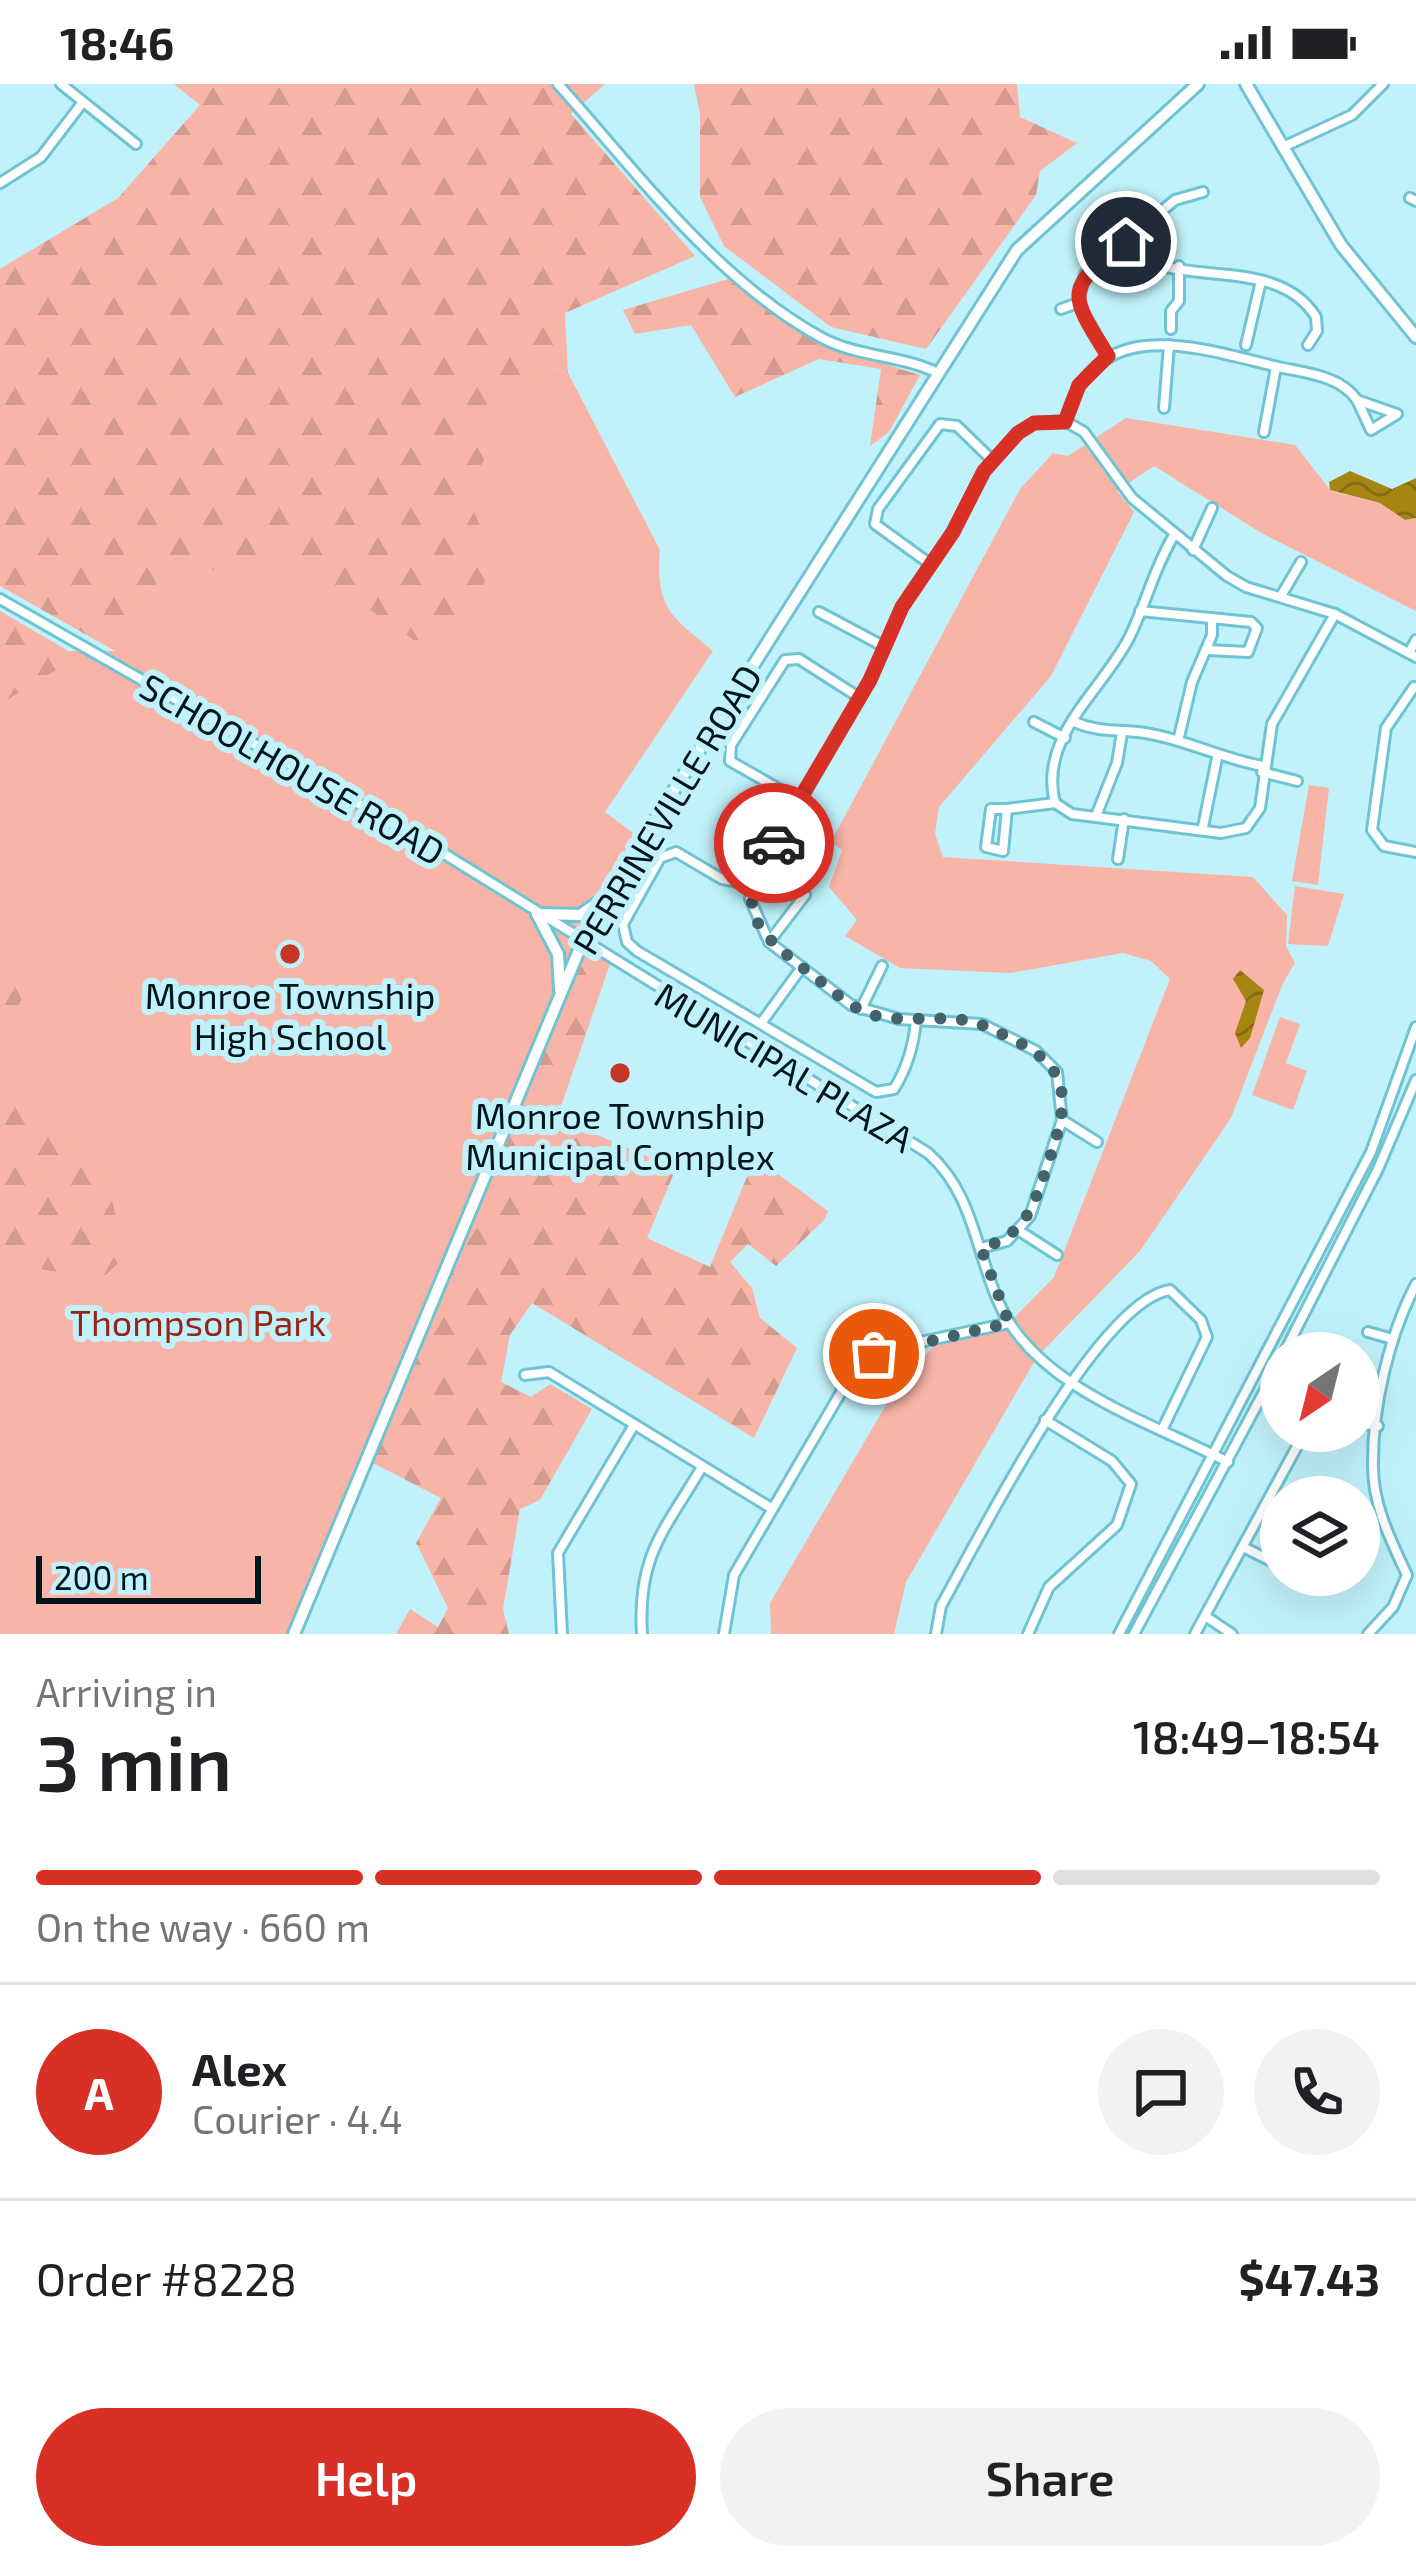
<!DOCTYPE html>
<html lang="en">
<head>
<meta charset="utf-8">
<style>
	body { margin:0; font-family:"Exo 2",sans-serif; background:#f2f2f2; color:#202124; height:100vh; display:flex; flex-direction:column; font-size:45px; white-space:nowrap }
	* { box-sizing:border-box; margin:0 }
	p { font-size:39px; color:#757577 }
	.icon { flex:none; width:66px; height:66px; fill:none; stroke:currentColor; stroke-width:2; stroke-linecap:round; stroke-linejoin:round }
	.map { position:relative; height:1550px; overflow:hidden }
	.details { display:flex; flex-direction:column; background:#fff; flex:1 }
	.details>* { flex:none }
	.needle { width:78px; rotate:215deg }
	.fabs { position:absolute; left:1260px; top:1248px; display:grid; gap:24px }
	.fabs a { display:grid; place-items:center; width:120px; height:120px; border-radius:50%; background:#fff; box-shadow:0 12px 48px #0002; font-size:60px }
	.scale { position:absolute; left:36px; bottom:30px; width:225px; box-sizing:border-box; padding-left:12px; border:6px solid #00151a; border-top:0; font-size:33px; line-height:42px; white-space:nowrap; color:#00151a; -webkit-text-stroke:9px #c1f2fb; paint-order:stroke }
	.pin { position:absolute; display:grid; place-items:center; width:102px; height:102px; color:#fff; margin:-51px; border:6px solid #fff; border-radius:50%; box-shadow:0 3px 12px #0007 }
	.courier { position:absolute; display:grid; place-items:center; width:120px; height:120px; margin:-60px; border:9px solid #d93025; border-radius:50%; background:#fff; color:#222; box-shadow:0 3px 15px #0007 }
	.summary em { font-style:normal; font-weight:600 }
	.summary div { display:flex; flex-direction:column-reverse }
	.summary { display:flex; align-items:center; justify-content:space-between; height:204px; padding:0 36px }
	h1 { font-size:78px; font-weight:600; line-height:90px }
	.bar { display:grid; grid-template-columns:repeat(4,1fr); gap:18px 12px; align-content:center; height:144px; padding:0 36px }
	.bar i { height:15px; border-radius:9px; background:#e0e0e0 }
	.bar .selected { background:#d93025 }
	.bar p { grid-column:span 4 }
	.line { display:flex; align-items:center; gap:30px; padding:0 36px; border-top:3px solid #e0e0e0 }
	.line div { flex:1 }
	.round { display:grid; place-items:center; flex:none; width:126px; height:126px; border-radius:63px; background:#f2f2f2 }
	.cta { display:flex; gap:24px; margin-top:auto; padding:24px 36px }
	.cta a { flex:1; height:138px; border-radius:72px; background:#d93025; color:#fff; font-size:48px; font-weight:600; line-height:138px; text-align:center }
	.cta a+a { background:#f2f2f2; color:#202124 }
	.status { display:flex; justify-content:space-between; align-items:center; height:84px; padding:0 60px; background:#fff; direction:ltr }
	.status svg { height:33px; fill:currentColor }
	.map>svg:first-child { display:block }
	.green { fill:#f8b4a7 }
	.forest { fill:url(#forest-firs) }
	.water { fill:url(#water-waves) }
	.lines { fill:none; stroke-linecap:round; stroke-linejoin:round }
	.street-casing { stroke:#6fc4d4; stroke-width:14 }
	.secondary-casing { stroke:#6fc4d4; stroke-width:16 }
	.street { stroke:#fff; stroke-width:8 }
	.secondary { stroke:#fff; stroke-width:10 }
	.done { stroke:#446269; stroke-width:12; stroke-dasharray:0 21.6 }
	.route { stroke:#d93025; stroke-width:15 }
	.poi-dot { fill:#c43726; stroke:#c1f2fb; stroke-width:4.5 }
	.labels { text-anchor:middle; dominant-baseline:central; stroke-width:12; stroke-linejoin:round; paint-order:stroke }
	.street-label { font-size:36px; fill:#00151a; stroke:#c1f2fb }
	.poi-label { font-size:36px; fill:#00151a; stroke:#c1f2fb }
	.park-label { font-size:36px; fill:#982416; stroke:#c1f2fb }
</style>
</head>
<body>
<div class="status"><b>18:46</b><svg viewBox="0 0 49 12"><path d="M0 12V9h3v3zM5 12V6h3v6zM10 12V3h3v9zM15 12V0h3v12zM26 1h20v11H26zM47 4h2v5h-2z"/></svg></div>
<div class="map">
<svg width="1416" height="1550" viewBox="0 0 1416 1550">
	<defs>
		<pattern id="forest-firs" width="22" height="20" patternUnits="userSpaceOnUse" patternTransform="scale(3)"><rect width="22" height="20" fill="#f8b4a7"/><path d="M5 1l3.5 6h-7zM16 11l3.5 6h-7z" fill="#d39a8f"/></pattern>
		<pattern id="water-waves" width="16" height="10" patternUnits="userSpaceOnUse" patternTransform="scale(3)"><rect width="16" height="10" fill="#a68513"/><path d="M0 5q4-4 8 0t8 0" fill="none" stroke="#856c11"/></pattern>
	</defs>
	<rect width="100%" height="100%" fill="#c1f2fb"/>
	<g class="green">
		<path d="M541,281L568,289L660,466C655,524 672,533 713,567L605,728L640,754L609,809L295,1550H0V894L7,879L0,891V527L68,567H115L174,471L241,495L251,481L286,468L338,501L495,474L464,408Z"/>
		<path d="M1126,334L1295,361L1331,407L1380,419L1405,436L1416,434V527L1263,450L1154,382L1117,407L1134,428L1051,592L939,723L935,750L943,773L1253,793L1287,831L1286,862L1295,879L1283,899L1231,1034L1140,1167L1037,1273L906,1498L894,1550H771L770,1519L893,1309L941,1253L1009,1239L1054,1193L1170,895L1151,877L1123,869L1010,889L900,884L845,852L857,836L829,803L842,766L831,758L1020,405L1053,369L1068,372Z"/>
		<path d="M1309,701L1329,704L1318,801L1292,797Z"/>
		<path d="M1295,802L1344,810L1328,862L1288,860Z"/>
		<path d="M1280,933L1300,940L1286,979L1307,987L1293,1026L1252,1011Z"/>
	</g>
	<g class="forest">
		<path d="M174,0H605L571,30L695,172L565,229L568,289L541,281L465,408L495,474L462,548L449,559L414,556L286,468L269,490L252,481L242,496L174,471L115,567L0,502V185L118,114L200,21Z"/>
		<path d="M694,0H1017L1020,33L1077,59L1040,87L1036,111L926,265L831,243L724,162L700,113V31Z"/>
		<path d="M728,195L816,259L920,291L889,348L870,362L881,285L819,275L735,313L691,241L635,250L623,226Z"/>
		<path d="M0,527L68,567L56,586L0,620Z"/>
		<path d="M583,857L612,874L557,1034L676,1084L647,1154L710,1183L755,1073L828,1127L824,1136L776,1182L748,1160L730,1178L752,1204L760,1234L797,1264L754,1354L532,1219L510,1251L501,1298L531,1313L550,1300L592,1325L540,1416L520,1425L503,1525L509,1550H396L410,1525L438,1543L448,1524L416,1459L441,1414L367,1376Z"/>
		<path d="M7,879L32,895L0,957V891Z"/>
		<path d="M0,1009L110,1108L125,1173L100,1196L41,1185L0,1212Z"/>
	</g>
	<g class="water">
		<path d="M1350,387L1392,405L1416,394V434L1405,436L1380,419L1330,406L1329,398Z"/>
		<path d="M1240,886L1264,906L1250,954L1241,964L1235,949L1246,917L1233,895Z"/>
	</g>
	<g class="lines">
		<g class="street-casing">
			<g id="street">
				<path d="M61,0L136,60"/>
				<path d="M558,0C637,88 717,197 822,254C858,273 900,271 936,288"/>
				<path d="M1283,63L1352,31L1383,0"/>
				<path d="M0,99L41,73L83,18"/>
				<path d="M1410,114L1416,117"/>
				<path d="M1126,158C1161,211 1274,165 1316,233L1317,247L1308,261"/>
				<path d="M1061,225L1078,219"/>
				<path d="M1171,245V227L1179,217V182"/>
				<path d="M1246,261L1261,197"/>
				<path d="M1108,273L1078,219L1085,190L1175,116L1203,108"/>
				<path d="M1357,316L1397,330L1371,346Z"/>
				<path d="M1164,324L1169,261"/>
				<path d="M1065,337C1095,229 1193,262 1274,282C1302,289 1339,290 1357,316"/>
				<path d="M1264,348L1276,283"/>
				<path d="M1174,451C1154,484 1146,520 1129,554C1101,608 1038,653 1055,719L1072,730L1221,749L1246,744L1260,724L1272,640L1335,530"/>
				<path d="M1193,466L1212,424"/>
				<path d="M930,480L875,440L878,425L940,340L957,342L993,377"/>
				<path d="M1281,512L1301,478"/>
				<path d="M0,515L417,753L928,1069C973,1109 975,1164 998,1217C1034,1303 1151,1338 1228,1378"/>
				<path d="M1140,527L1251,538L1257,544L1248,568L1207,566"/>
				<path d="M819,528L885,563"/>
				<path d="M1409,569L1416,556"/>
				<path d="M1414,603L1386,644L1372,746L1384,762L1416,768"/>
				<path d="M1072,637C1098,649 1118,645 1145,649C1185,655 1222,675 1263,682"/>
				<path d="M1034,638L1065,654"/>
				<path d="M1178,657L1192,598L1212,551V534"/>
				<path d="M1262,688L1297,697"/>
				<path d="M800,717L730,677L731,661L785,576L799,575L860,614"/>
				<path d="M991,725H1007L1003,767L986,763Z"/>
				<path d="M1007,725L1055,719"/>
				<path d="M1096,732L1117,679L1122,649"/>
				<path d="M1203,743L1217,674"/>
				<path d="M1118,775L1124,735"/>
				<path d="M769,858L805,811L722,795L676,768L660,774L623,840L627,858L637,867L876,1008L894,1005C907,984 914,960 916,936"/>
				<path d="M861,925L882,882"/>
				<path d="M762,938L802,883"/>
				<path d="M1062,1036L1097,1058"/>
				<path d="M1018,1146L1057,1171"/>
				<path d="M981,1164L1007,1157L1030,1132L1062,1036L1057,988L1036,967L982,940L899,935L851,921L769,858L750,815L753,792L800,717L870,596L902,523L953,448L984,387L1019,348L1034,339L1065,337L1084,348L1132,414L1227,492L1246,503L1335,530L1416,573"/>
				<path d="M1368,1248L1389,1254"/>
				<path d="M1284,1269L1378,1085L1416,996"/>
				<path d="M525,1291L549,1288L771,1424"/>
				<path d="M1359,1339L1378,1342"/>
				<path d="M1243,1463L1281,1482"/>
				<path d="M1205,1532L1232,1550"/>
				<path d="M562,1550L558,1469L634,1341"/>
				<path d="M642,1550C637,1472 664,1447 702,1383"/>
				<path d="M724,1550L734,1491L854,1286L897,1263L1009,1239"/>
				<path d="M936,1550L941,1522C978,1456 1097,1217 1170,1206L1201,1236L1207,1253L1163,1344"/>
				<path d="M1028,1550L1049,1503L1117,1441L1131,1400L1112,1377L1045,1336"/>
				<path d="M1119,1550L1371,1068L1416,943"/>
				<path d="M1134,1550L1281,1276"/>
				<path d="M1195,1550L1300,1357L1315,1347"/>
				<path d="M1368,1550L1393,1523L1407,1491C1391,1457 1373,1421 1373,1383C1372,1324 1389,1251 1416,1200"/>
			</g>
		</g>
		<g class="secondary-casing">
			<g id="secondary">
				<path d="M1246,0L1341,161L1416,253"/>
				<path d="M537,830L558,870L560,906"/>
				<path d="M537,830L580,831L603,815"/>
				<path d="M294,1550L582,859L620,791L1017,166L1198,0"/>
			</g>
		</g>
		<use href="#street" class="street"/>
		<use href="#secondary" class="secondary"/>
	</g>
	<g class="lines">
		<path class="done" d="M774,759C730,827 756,847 812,891C831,905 850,924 873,931C900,938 928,933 955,935C977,936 995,947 1014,956C1080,988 1065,1027 1046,1086C1032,1125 1024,1152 981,1164L1009,1239L874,1270"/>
		<path class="route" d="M774,759L870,596L902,523L953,448L984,387L1018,349L1034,339L1065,338L1079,301L1108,272C1068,208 1065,205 1126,158"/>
	</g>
	<g class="poi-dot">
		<circle cx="290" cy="870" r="12"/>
		<circle cx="620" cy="989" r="12"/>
	</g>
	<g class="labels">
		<g class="street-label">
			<text transform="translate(293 684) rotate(30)">SCHOOLHOUSE ROAD</text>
			<text transform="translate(666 725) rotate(-59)">PERRINEVILLE ROAD</text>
			<text transform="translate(785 982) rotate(31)">MUNICIPAL PLAZA</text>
		</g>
		<g class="poi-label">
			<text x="290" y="910">Monroe Township<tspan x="290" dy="41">High School</tspan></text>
			<text x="620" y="1030">Monroe Township<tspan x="620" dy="41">Municipal Complex</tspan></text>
		</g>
		<g class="park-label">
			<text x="198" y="1237">Thompson Park</text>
		</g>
	</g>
</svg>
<div class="fabs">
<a><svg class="needle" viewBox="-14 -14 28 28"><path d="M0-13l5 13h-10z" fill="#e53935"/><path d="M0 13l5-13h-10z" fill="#757577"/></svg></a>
<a><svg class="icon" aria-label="layers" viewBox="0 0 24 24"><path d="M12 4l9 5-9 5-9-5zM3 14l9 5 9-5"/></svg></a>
</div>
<div class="scale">200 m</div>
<div class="pin" style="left:874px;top:1270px;background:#ea580c"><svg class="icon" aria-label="bag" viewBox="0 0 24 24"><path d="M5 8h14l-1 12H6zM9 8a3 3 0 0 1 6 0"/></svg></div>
<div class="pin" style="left:1126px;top:158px;background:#1f2937"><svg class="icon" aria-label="home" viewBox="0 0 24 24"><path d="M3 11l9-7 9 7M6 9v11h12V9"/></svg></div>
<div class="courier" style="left:774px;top:759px"><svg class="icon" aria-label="car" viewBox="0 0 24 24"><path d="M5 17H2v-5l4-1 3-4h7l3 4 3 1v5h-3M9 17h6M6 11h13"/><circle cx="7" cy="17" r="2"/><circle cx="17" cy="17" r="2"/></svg></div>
</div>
<section class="details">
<div class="summary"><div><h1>3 min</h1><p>Arriving in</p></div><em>18:49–18:54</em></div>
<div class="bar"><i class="selected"></i><i class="selected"></i><i class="selected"></i><i></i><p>On the way · 660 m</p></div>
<div class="line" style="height:216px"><b class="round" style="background:#d93025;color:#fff">A</b><div><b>Alex</b><p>Courier · 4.4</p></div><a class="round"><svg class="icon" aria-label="chat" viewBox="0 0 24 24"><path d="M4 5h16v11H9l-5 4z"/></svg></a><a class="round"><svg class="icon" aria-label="phone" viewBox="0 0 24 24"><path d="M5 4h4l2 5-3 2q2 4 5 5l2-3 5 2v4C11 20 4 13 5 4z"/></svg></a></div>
<div class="line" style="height:156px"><div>Order #8228</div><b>$47.43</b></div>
<div class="cta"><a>Help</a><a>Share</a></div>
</section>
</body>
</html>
